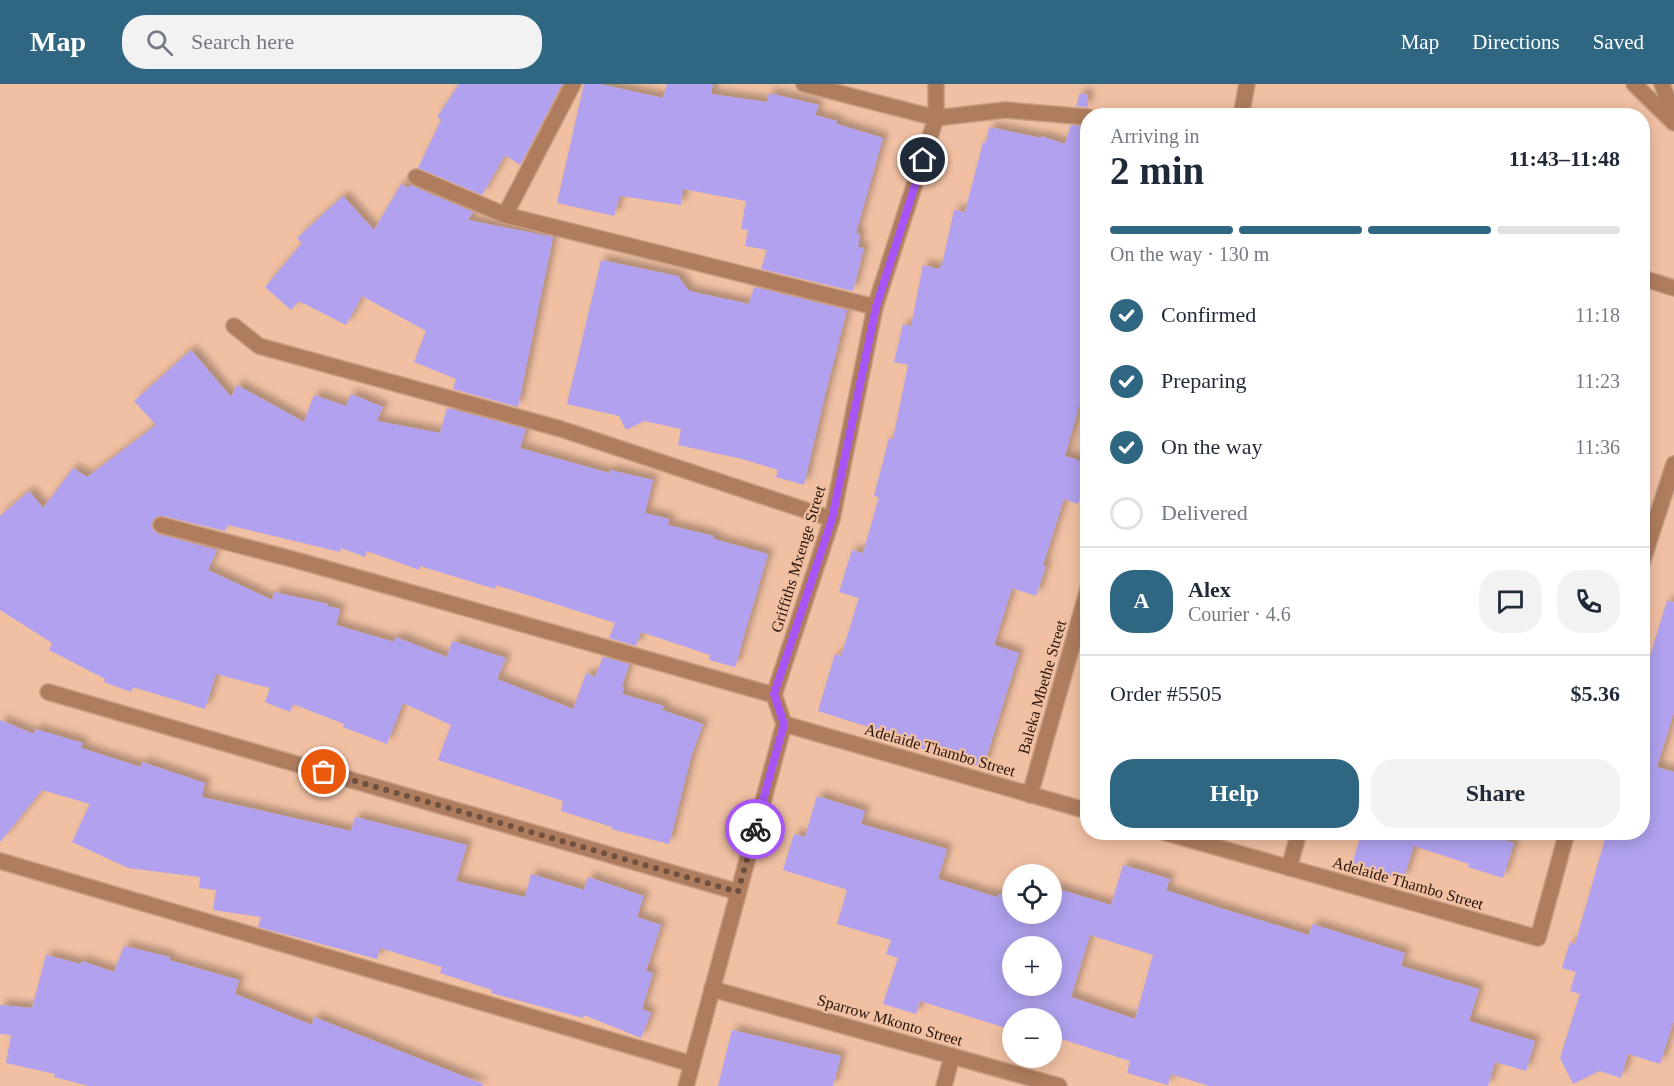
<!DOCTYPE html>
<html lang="en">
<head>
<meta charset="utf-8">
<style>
	body { margin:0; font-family:Georgia,serif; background:#f2f2f3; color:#1f2937; height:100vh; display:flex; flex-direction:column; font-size:22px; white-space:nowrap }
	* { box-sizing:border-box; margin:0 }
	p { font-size:20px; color:#747a83 }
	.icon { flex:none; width:33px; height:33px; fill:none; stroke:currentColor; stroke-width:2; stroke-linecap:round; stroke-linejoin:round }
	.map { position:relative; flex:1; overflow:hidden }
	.panel { position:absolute; left:1080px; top:24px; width:570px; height:732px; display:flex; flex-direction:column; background:#fff; border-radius:24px; box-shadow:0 3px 15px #0003 }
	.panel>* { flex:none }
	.controls { position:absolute; left:1002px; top:780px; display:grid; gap:12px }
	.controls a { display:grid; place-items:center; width:60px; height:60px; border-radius:50%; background:#fff; box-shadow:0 3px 15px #0003; font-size:30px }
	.pin { position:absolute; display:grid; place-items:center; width:51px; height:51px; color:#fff; margin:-26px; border:3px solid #fff; border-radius:50%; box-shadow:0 2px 6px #0007 }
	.courier { position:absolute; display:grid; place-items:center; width:60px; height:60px; margin:-30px; border:4px solid #a855f7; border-radius:50%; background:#fff; color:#222; box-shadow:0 2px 8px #0007 }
	.head em { font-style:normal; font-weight:800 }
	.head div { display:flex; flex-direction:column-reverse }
	.head { display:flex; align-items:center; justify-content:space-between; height:102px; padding:0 30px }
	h1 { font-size:39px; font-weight:800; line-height:45px }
	.bar { display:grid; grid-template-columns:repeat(4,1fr); gap:9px 6px; align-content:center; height:72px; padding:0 30px }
	.bar i { height:8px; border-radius:4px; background:#e0e1e3 }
	.bar .current { background:#2f6681 }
	.bar p { grid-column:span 4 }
	.line { display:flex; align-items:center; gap:15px; padding:0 30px; border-top:2px solid #e0e1e3 }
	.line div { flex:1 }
	.round { display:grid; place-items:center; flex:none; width:63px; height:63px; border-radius:24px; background:#f2f2f3 }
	ol { padding:0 30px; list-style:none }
	li { display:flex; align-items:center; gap:18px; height:66px }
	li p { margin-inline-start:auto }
	li .icon { padding:6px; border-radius:50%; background:#2f6681; color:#fff; stroke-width:4 }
	li:last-child { color:#747a83 }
	li i { width:33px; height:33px; border:3px solid #e0e1e3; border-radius:50% }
	.button { display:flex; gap:12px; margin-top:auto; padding:12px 30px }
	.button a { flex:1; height:69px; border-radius:24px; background:#2f6681; color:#fff; font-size:24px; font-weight:800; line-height:69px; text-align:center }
	.button a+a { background:#f2f2f3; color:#1f2937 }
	header { display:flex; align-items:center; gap:36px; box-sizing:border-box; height:84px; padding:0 30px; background:#2f6681; color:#fff }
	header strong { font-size:28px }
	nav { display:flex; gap:33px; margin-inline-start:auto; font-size:21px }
	.search { width:420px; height:54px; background:#f2f2f3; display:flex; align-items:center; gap:15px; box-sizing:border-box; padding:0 21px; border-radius:24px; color:#747a83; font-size:22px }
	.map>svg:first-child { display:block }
	.building { fill:#b1a1ef; fill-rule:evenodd; filter:url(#shadow) }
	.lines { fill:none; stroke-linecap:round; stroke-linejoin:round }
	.minor-casing { stroke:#c99e84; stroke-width:18 }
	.minor { stroke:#af7d5d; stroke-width:15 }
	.done { stroke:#6e5140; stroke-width:6; stroke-dasharray:0 10.8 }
	.route { stroke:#a855f7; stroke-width:8 }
	.labels { text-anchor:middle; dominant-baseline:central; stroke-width:4.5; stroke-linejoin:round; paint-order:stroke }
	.street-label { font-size:16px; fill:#27150a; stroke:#f1c0a3 }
</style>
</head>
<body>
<header>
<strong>Map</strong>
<div class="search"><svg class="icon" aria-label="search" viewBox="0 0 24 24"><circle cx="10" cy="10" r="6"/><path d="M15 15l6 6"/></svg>Search here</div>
<nav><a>Map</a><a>Directions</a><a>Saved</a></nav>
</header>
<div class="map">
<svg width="1674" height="1002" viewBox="0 0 1674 1002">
	<defs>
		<filter id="shadow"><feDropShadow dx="5.5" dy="-5.5" stdDeviation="3" flood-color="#0004"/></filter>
	</defs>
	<rect width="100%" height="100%" fill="#f1c0a3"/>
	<g class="building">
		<path d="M459,0H562L520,81L505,71L482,111L418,84L441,36L437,33Z"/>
		<path d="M584,0H600L663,14L667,0H713L711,10L767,18L769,9L819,21L815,31L837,37V40L883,54L856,149L860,150L858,163L864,164L853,207L761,185L767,166L745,162L748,146L741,145L746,117L683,105L681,121L620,112L614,132L557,119Z"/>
		<path d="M1080,9L1088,11V23L1076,22Z"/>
		<path d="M1071,41L1088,43V290L1065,372L1088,379V389L1078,420L1064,415L1043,481L1046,482L1036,512L1012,504L994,561L1019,569L983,684L867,648L868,643L818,627L835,570L841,572L859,514L839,508L852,466L863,469L879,413L874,412L889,354L893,355L908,281L894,278L903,240L911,242L923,181L939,185L942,180L954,126L965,128L983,58L986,59L989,43L1041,54V52L1065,60Z"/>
		<path d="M401,100L409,104L410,101L473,128L468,136L553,153L518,323L453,305L456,295L414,278L426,247L362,212L346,241L299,217L291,226L265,203L302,159L297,154L343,112L374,146Z"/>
		<path d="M601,176L678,192L689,207L749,220L754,203L847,226L825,311L804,401L776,393L778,386L742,375L678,361L681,345L644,337L626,346L619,332L567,320Z"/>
		<path d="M191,266L231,313L237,301L304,338L314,311L346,322L351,310L383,323L377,337L440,349L447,324L526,345L520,364L609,389L610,386L653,396L645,429L669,435L668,441L714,452V455L768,470L735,583L709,576L710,571L641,548L636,562L609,554L615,539L496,501L495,505L420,482L419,486L367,467L365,473L341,464L340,468L228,441L225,447L163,432H158L152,438V444L158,450L217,466L208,486L272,516L274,508L328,520V522L340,525L336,541L394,558L396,553L447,573L452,557L506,574L497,595L573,625L586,589L595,593L603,573L629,580L622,603L624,604L622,610L664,622L662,626L703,640L691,673L669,760L611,745L612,743L561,727L563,717L438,676L451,641L403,619L387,660L343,643L344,640L293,620L290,628L265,618L270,604L216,590L205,625L133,603L131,608L104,598L105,595L49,566L52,559L0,526V432L29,407L43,424L73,384L87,393L156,341L134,317Z"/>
		<path d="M1667,517L1674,518V628L1657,683L1674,688V936L1660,980L1628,970L1621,994L1599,987L1573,1000L1560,974L1580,910L1570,907L1576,888L1562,884L1570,858L1575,860L1607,748H1642V598Z"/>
		<path d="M0,636L34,650L35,645L83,659L81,664L141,683L142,678L205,699L202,713L351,747L355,733L467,761L456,797L525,813L531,790L584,806L588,793L644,812L637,833L661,841L646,887L653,889L642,925L651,929L641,954L584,931L583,934L491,909L492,906L440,889L442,883L380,864L377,875L258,843L261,833L213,826L216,806L199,804L200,793L128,784L72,758L90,720L42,706L0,758Z"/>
		<path d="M817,712L865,727L861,740L947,765L938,795L997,813L998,810L1012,814V830H1052V803L1111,821L1123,781L1170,795L1166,806L1220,824L1309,851L1312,840L1405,869L1401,882L1479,905L1469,937L1535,957L1526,987L1495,978L1488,1002H1209L1171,990L1168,1001L1127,989L1130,977L1052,952V934H1012V946L920,917L916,930L883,920L898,874L886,870L891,856L837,840L847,807L845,805L783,786L794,750L805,753ZM1090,851L1153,871L1135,935L1071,913ZM1012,862H1052V902H1012Z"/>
		<path d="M1362,748H1479L1514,759L1503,794L1468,783L1469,780L1414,762L1403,796L1352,780Z"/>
		<path d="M124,862L170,873L169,876L239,896L235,910L312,941L314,933L483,1000L482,1002H89L54,993L55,990L6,979L11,951L0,950V921L32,924L46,871L81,880L82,877L114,888Z"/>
		<path d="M732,946L841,972L833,1002H718Z"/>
	</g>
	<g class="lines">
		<g class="minor-casing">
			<g id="minor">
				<path d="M804,0L936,34L1005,26L1088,33"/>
				<path d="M1634,0L1674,39"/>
				<path d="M1662,0L1674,32"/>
				<path d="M1241,32L1247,0"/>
				<path d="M416,93L505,131L875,223"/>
				<path d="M505,131L573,0"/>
				<path d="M1642,194L1674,204"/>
				<path d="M234,242L259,262L561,345L832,435"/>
				<path d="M161,441L292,475L774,611"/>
				<path d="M1642,479L1674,380"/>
				<path d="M48,608L738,808"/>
				<path d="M784,640L1088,727"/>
				<path d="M1030,711L1088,505"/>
				<path d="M1163,748L1538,854L1567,748"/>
				<path d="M0,777L692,980"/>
				<path d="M1289,784L1299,748"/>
				<path d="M712,905L1059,1002"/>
				<path d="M686,1002L784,640L774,611L832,435L875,223L936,34V0"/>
				<path d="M944,1002L952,972"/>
			</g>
		</g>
		<use href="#minor" class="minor"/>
	</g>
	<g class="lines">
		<path class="done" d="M324,688L738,808L755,745"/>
		<path class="route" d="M755,745L784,640L774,610L832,435L876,223L923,76"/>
	</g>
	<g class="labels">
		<g class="street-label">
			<text transform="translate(798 475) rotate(-73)">Griffiths Mxenge Street</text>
			<text transform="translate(1042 603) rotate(-74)">Baleka Mbethe Street</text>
			<text transform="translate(940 666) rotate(16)">Adelaide Thambo Street</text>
			<text transform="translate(1408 799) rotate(16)">Adelaide Thambo Street</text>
			<text transform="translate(890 936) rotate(16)">Sparrow Mkonto Street</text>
		</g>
	</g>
</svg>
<div class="controls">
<a><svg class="icon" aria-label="locate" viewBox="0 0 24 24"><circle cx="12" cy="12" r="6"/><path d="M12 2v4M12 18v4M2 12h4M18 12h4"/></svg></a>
<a>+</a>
<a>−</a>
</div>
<div class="pin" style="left:324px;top:688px;background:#ea580c"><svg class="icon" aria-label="bag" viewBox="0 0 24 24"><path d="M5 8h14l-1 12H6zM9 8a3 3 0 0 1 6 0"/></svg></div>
<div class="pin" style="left:923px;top:76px;background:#1f2937"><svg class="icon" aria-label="home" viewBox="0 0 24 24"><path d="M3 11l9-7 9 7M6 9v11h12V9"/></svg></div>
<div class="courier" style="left:755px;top:745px"><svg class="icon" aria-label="bike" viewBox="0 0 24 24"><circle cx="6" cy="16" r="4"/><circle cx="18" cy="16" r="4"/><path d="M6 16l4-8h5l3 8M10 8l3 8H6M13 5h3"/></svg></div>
<section class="panel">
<div class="head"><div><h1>2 min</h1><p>Arriving in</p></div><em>11:43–11:48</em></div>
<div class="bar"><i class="current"></i><i class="current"></i><i class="current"></i><i></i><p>On the way · 130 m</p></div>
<ol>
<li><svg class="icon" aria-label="check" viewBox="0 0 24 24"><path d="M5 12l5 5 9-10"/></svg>Confirmed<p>11:18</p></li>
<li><svg class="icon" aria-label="check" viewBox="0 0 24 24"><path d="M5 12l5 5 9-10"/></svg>Preparing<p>11:23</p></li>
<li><svg class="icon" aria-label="check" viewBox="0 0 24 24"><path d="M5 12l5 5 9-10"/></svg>On the way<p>11:36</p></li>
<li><i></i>Delivered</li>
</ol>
<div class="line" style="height:108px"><b class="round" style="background:#2f6681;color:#fff">A</b><div><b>Alex</b><p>Courier · 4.6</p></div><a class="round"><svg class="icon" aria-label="chat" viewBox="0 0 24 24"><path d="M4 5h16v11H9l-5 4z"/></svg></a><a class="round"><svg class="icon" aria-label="phone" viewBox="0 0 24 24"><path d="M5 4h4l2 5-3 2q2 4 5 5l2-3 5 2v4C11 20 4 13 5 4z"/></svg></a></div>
<div class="line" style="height:78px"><div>Order #5505</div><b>$5.36</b></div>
<div class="button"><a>Help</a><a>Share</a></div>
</section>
</div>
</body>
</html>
